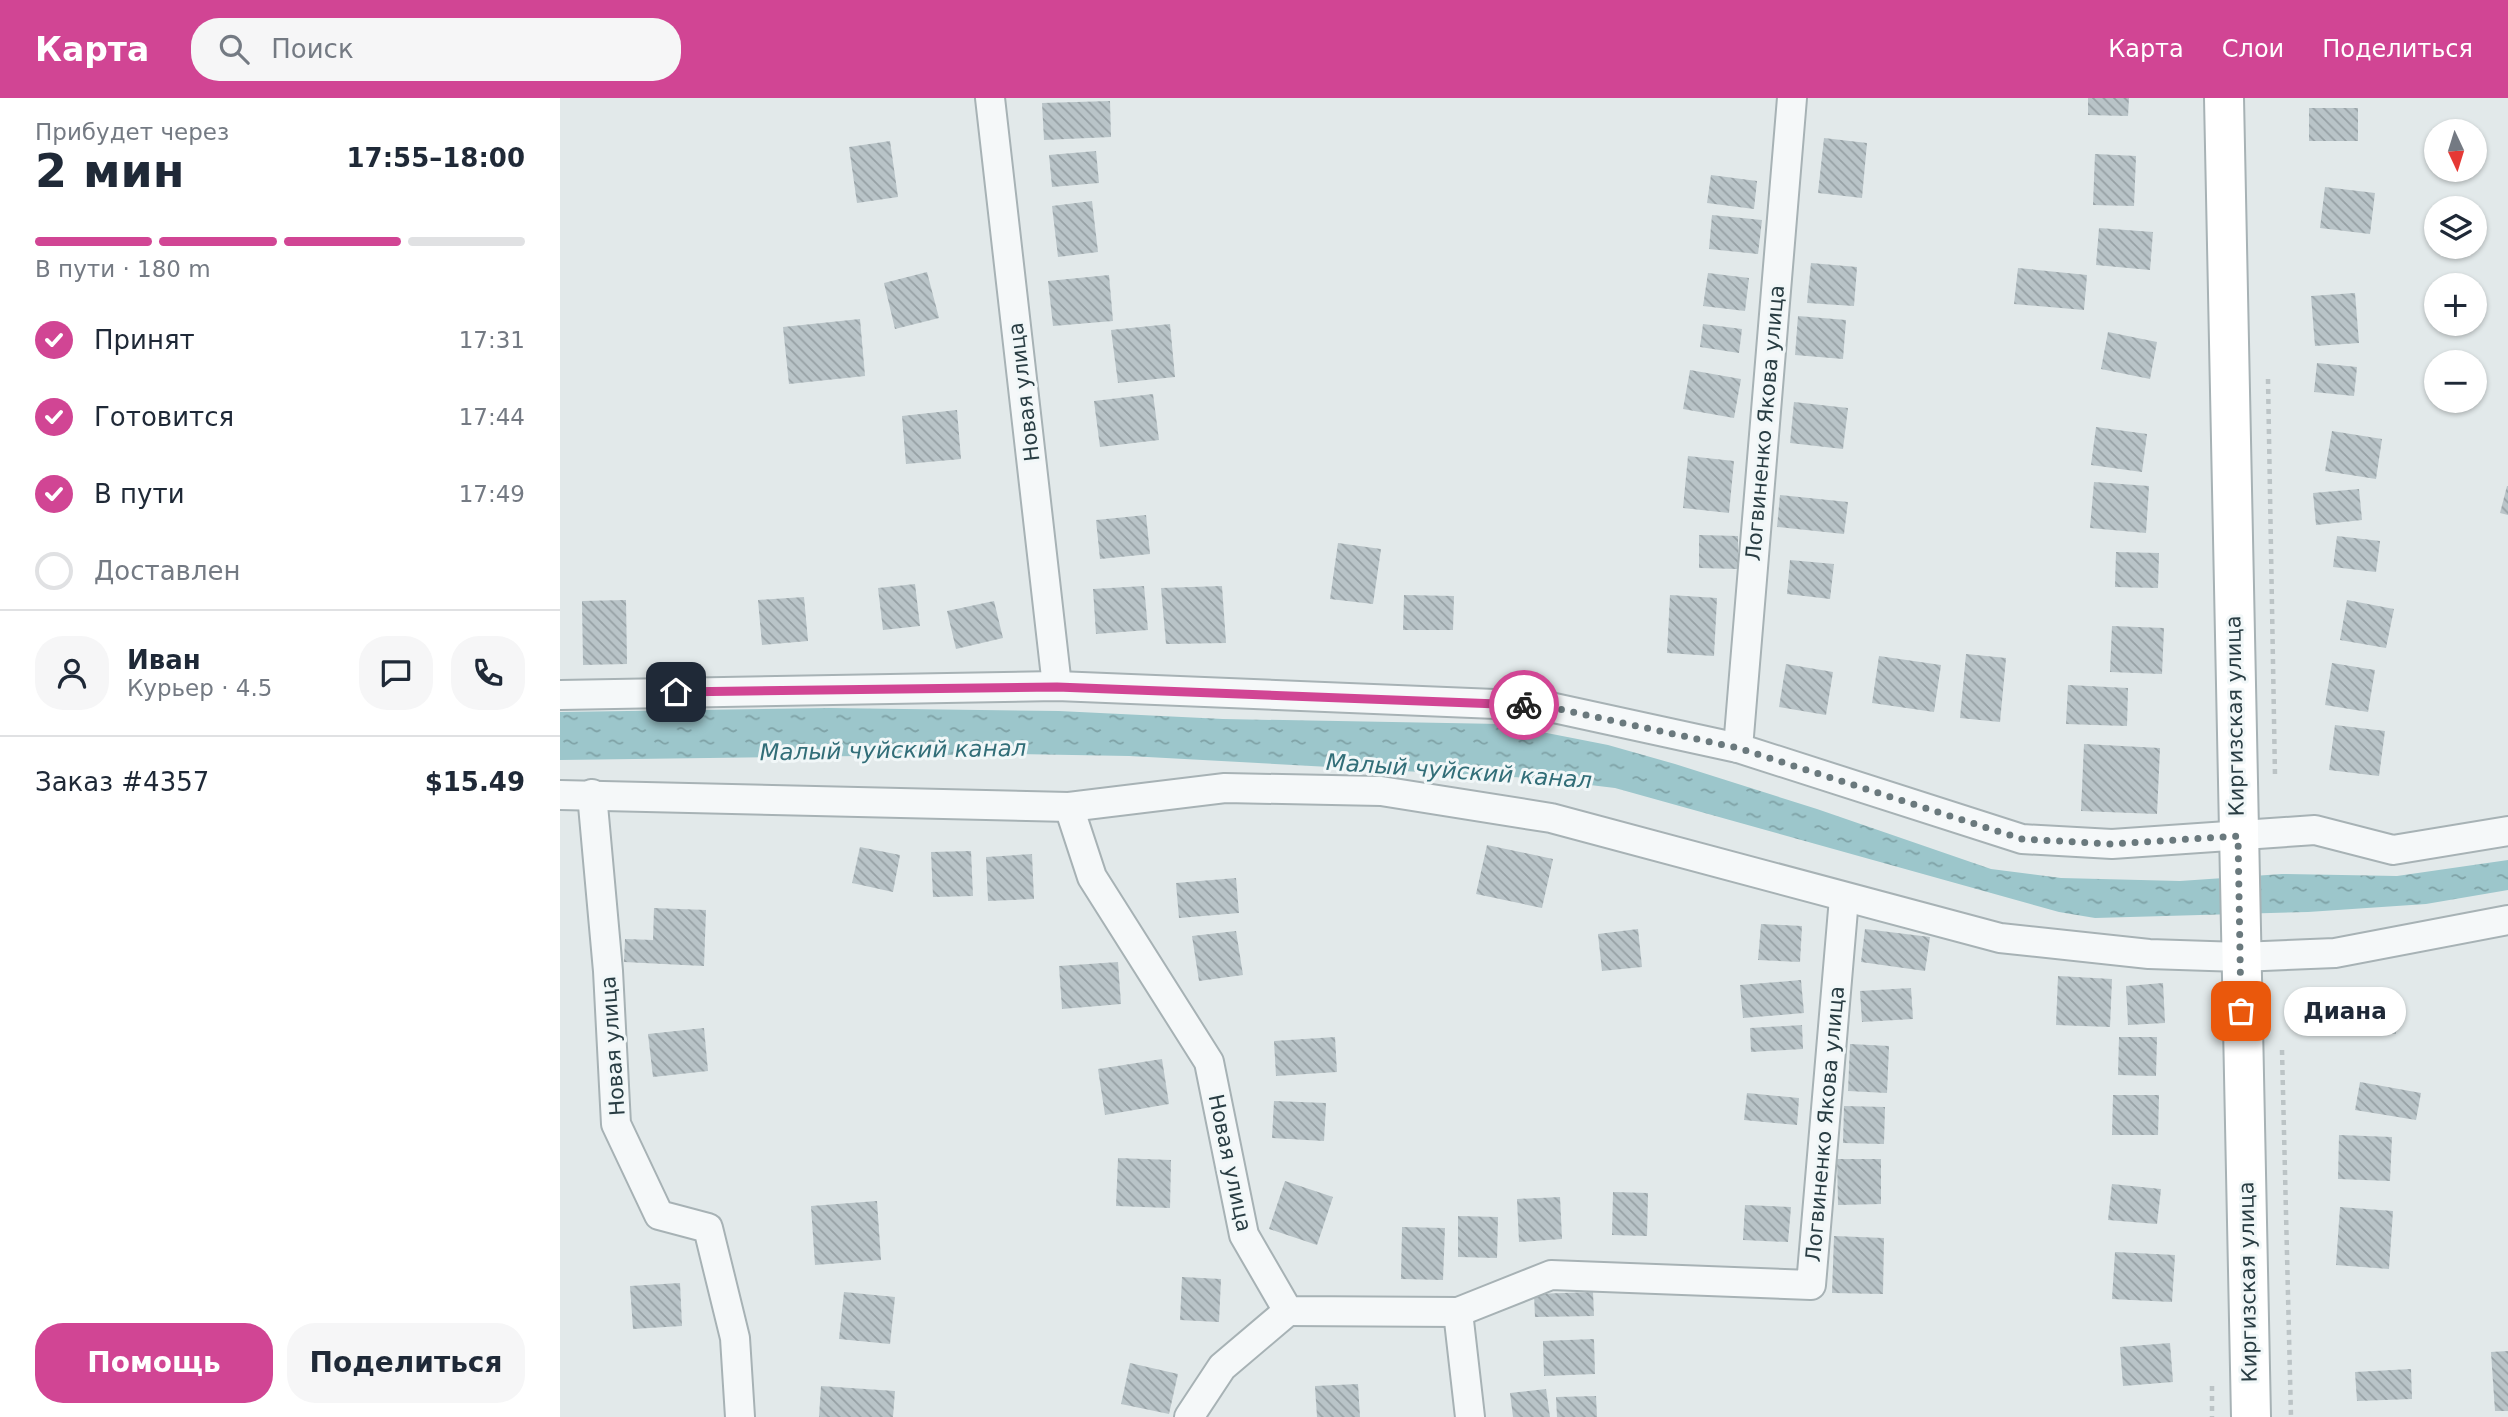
<!DOCTYPE html>
<html lang="ru">
<head>
<meta charset="utf-8">
<style>
	body { margin:0; font-family:"DejaVu Sans",sans-serif; background:#f6f6f7; color:#1f2937; height:100vh; display:flex; flex-direction:column; font-size:26px; white-space:nowrap }
	* { box-sizing:border-box; margin:0 }
	p { font-size:23px; color:#747a83 }
	.icon { flex:none; width:38px; height:38px; fill:none; stroke:currentColor; stroke-width:2; stroke-linecap:round; stroke-linejoin:round }
	.map { position:relative; flex:1; overflow:hidden }
	.side { display:flex; flex-direction:column; background:#fff; width:560px }
	.side>* { flex:none }
	.needle { width:46px; rotate:176deg }
	.controls { position:absolute; left:1864px; top:21px; display:grid; gap:14px }
	.controls a { display:grid; place-items:center; width:63px; height:63px; border-radius:50%; background:#fff; box-shadow:0 2px 5px #0004; font-size:35px }
	.pin { position:absolute; display:grid; place-items:center; width:60px; height:60px; color:#fff; margin:-30px; border-radius:14px; box-shadow:0 4px 10px #0006 }
	.courier { position:absolute; display:grid; place-items:center; width:70px; height:70px; margin:-35px; border:5px solid #d14594; border-radius:50%; background:#fff; color:#222; box-shadow:0 2px 9px #0007 }
	.bubble { position:absolute; height:49px; border-radius:24px; background:#fff; box-shadow:0 2px 5px #0004; font-size:23px; font-weight:600; line-height:49px; text-align:center }
	.headline em { font-style:normal; font-weight:600 }
	.headline div { display:flex; flex-direction:column-reverse }
	.headline { display:flex; align-items:center; justify-content:space-between; height:119px; padding:0 35px }
	h1 { font-size:46px; font-weight:600; line-height:52px }
	.bar { display:grid; grid-template-columns:repeat(4,1fr); gap:10px 7px; align-content:center; height:84px; padding:0 35px }
	.bar i { height:9px; border-radius:5px; background:#e0e1e3 }
	.bar .current { background:#d14594 }
	.bar p { grid-column:span 4 }
	.line { display:flex; align-items:center; gap:18px; padding:0 35px; border-top:2px solid #e0e1e3 }
	.line div { flex:1 }
	.round { display:grid; place-items:center; flex:none; width:74px; height:74px; border-radius:28px; background:#f6f6f7 }
	ol { padding:0 35px; list-style:none }
	li { display:flex; align-items:center; gap:21px; height:77px }
	li p { margin-inline-start:auto }
	li .icon { padding:7px; border-radius:50%; background:#d14594; color:#fff; stroke-width:4 }
	li:last-child { color:#747a83 }
	li i { width:38px; height:38px; border:4px solid #e0e1e3; border-radius:50% }
	.primary-button { display:flex; gap:14px; margin-top:auto; padding:14px 35px }
	.primary-button a { flex:1; height:80px; border-radius:28px; background:#d14594; color:#fff; font-size:28px; font-weight:600; line-height:80px; text-align:center }
	.primary-button a+a { background:#f6f6f7; color:#1f2937 }
	header { display:flex; align-items:center; gap:42px; box-sizing:border-box; height:98px; padding:0 35px; background:#d14594; color:#fff }
	header strong { font-size:33px }
	nav { display:flex; gap:38px; margin-inline-start:auto; font-size:24px }
	.search { width:490px; height:63px; background:#f6f6f7; display:flex; align-items:center; gap:18px; box-sizing:border-box; padding:0 24px; border-radius:28px; color:#747a83; font-size:26px }
	main { display:flex; flex:1; min-height:0 }
	.map>svg:first-child { display:block }
	.water { fill:url(#water-ripples) }
	.building { fill:url(#building-back-hatch) }
	.lines { fill:none; stroke-linecap:round; stroke-linejoin:round }
	.street-casing { stroke:#a7b2b5; stroke-width:32 }
	.secondary-casing { stroke:#a7b2b5; stroke-width:42 }
	.path { stroke:#bcc4c6; stroke-width:4.5; stroke-dasharray:5 5; stroke-linecap:butt }
	.street { stroke:#f5f8f9; stroke-width:28 }
	.secondary { stroke:#fff; stroke-width:38 }
	.done { stroke:#6a797d; stroke-width:7; stroke-dasharray:0 12.6 }
	.route { stroke:#d14594; stroke-width:9 }
	.labels { text-anchor:middle; dominant-baseline:central; stroke-width:6; stroke-linejoin:round; paint-order:stroke }
	.street-label { font-size:21px; fill:#293d43; stroke:#f1f7f8 }
	.water-label { font-size:23px; font-style:italic; fill:#326e78; stroke:#f1f7f8 }
</style>
</head>
<body>
<header>
<strong>Карта</strong>
<div class="search"><svg class="icon" aria-label="search" viewBox="0 0 24 24"><circle cx="10" cy="10" r="6"/><path d="M15 15l6 6"/></svg>Поиск</div>
<nav><a>Карта</a><a>Слои</a><a>Поделиться</a></nav>
</header>
<main>
<section class="side">
<div class="headline"><div><h1>2 мин</h1><p>Прибудет через</p></div><em>17:55–18:00</em></div>
<div class="bar"><i class="current"></i><i class="current"></i><i class="current"></i><i></i><p>В пути · 180 m</p></div>
<ol>
<li><svg class="icon" aria-label="check" viewBox="0 0 24 24"><path d="M5 12l5 5 9-10"/></svg>Принят<p>17:31</p></li>
<li><svg class="icon" aria-label="check" viewBox="0 0 24 24"><path d="M5 12l5 5 9-10"/></svg>Готовится<p>17:44</p></li>
<li><svg class="icon" aria-label="check" viewBox="0 0 24 24"><path d="M5 12l5 5 9-10"/></svg>В пути<p>17:49</p></li>
<li><i></i>Доставлен</li>
</ol>
<div class="line" style="height:126px"><a class="round"><svg class="icon" aria-label="person" viewBox="0 0 24 24"><circle cx="12" cy="8" r="4"/><path d="M4 21q1-7 8-7t8 7"/></svg></a><div><b>Иван</b><p>Курьер · 4.5</p></div><a class="round"><svg class="icon" aria-label="chat" viewBox="0 0 24 24"><path d="M4 5h16v11H9l-5 4z"/></svg></a><a class="round"><svg class="icon" aria-label="phone" viewBox="0 0 24 24"><path d="M5 4h4l2 5-3 2q2 4 5 5l2-3 5 2v4C11 20 4 13 5 4z"/></svg></a></div>
<div class="line" style="height:91px"><div>Заказ #4357</div><b>$15.49</b></div>
<div class="primary-button"><a>Помощь</a><a>Поделиться</a></div>
</section>
<div class="map">
<svg width="1948" height="1319" viewBox="0 0 1948 1319">
	<defs>
		<pattern id="water-ripples" width="26" height="14" patternUnits="userSpaceOnUse" patternTransform="scale(1.75)"><rect width="26" height="14" fill="#9cc6cb"/><path d="M2 4q2-2 4 0t4 0M15 11q2-2 4 0t4 0" fill="none" stroke="#7fa2a6"/></pattern>
		<pattern id="building-back-hatch" width="6" height="6" patternUnits="userSpaceOnUse" patternTransform="scale(1.75)"><rect width="6" height="6" fill="#b9c4c8"/><path d="M-1 5l2 2M0 0l6 6M5-1l2 2" fill="none" stroke="#96a0a4"/></pattern>
	</defs>
	<rect width="100%" height="100%" fill="#e2e9ea"/>
	<path class="water" d="M269,610L499,613L663,621L941,626L1048,647L1115,666L1257,711L1431,771L1501,780L1620,783L1722,776L1837,778L1948,762V792L1866,806L1748,814L1535,820L1499,814L1055,690L972,680L569,658L456,656L0,662V614Z"/>
	<g class="building">
		<path d="M1528,0H1569L1568,18L1528,17Z"/>
		<path d="M550,3L551,39L484,42L482,5Z"/>
		<rect x="1749" y="10" width="49" height="33"/>
		<path d="M1264,40L1307,45L1302,100L1258,95Z"/>
		<path d="M330,43L338,99L297,105L289,49Z"/>
		<path d="M536,53L539,85L492,89L489,57Z"/>
		<path d="M1535,56L1576,58L1574,108L1533,107Z"/>
		<path d="M1151,77L1197,83L1194,111L1147,105Z"/>
		<path d="M1765,89L1815,95L1810,136L1760,130Z"/>
		<path d="M532,103L538,154L498,159L492,108Z"/>
		<path d="M1152,117L1202,122L1198,156L1149,151Z"/>
		<path d="M1539,130L1593,134L1590,172L1536,167Z"/>
		<path d="M1251,165L1297,169L1294,208L1247,205Z"/>
		<path d="M1458,170L1527,177L1524,212L1454,206Z"/>
		<path d="M367,174L379,220L335,231L324,185Z"/>
		<path d="M1148,175L1189,180L1185,213L1143,208Z"/>
		<path d="M549,177L553,223L493,228L488,183Z"/>
		<path d="M1795,195L1799,245L1755,248L1751,198Z"/>
		<path d="M1238,218L1286,222L1283,261L1235,257Z"/>
		<path d="M300,221L305,278L229,286L223,229Z"/>
		<path d="M610,226L615,279L558,285L551,232Z"/>
		<path d="M1143,226L1182,231L1179,255L1140,249Z"/>
		<path d="M1548,234L1597,244L1590,281L1541,271Z"/>
		<path d="M1757,265L1797,269L1794,298L1754,294Z"/>
		<path d="M1130,272L1181,281L1174,320L1123,311Z"/>
		<path d="M593,296L599,342L540,349L534,303Z"/>
		<path d="M1234,304L1288,310L1283,351L1230,345Z"/>
		<path d="M397,312L401,361L346,366L342,318Z"/>
		<path d="M1536,329L1587,336L1582,374L1531,367Z"/>
		<path d="M1772,333L1822,341L1816,381L1765,373Z"/>
		<path d="M1128,358L1174,363L1169,415L1123,410Z"/>
		<path d="M1534,384L1589,388L1586,435L1530,430Z"/>
		<path d="M1947,388H1948V417L1940,415Z"/>
		<path d="M1799,391L1802,422L1756,427L1753,395Z"/>
		<path d="M1220,397L1288,404L1284,436L1217,429Z"/>
		<path d="M586,417L590,456L540,461L536,422Z"/>
		<path d="M1139,437L1178,438V471L1139,470Z"/>
		<path d="M1777,438L1820,443L1816,474L1773,469Z"/>
		<path d="M778,445L821,451L813,506L770,501Z"/>
		<path d="M1556,454L1599,455L1598,490L1555,489Z"/>
		<path d="M1230,462L1274,466L1270,501L1227,496Z"/>
		<path d="M355,486L360,528L323,532L318,490Z"/>
		<path d="M584,488L588,532L536,536L533,491Z"/>
		<path d="M662,488L666,545L606,546L601,490Z"/>
		<path d="M844,497L894,498L893,532H843Z"/>
		<path d="M1110,497L1157,500L1154,558L1107,555Z"/>
		<path d="M244,499L248,543L202,547L198,502Z"/>
		<path d="M66,502L67,566L23,567L22,503Z"/>
		<path d="M1787,502L1834,511L1826,550L1780,542Z"/>
		<path d="M434,503L443,540L396,551L387,513Z"/>
		<path d="M1552,528L1604,530L1602,576L1550,574Z"/>
		<path d="M1406,556L1446,560L1440,624L1400,620Z"/>
		<path d="M1319,558L1381,567L1374,614L1312,605Z"/>
		<path d="M1772,565L1815,572L1808,614L1765,607Z"/>
		<path d="M1226,566L1273,574L1266,617L1219,609Z"/>
		<path d="M1508,587L1568,590L1567,628L1506,626Z"/>
		<path d="M1775,627L1825,633L1819,678L1769,672Z"/>
		<path d="M1524,646L1600,650L1597,716L1521,713Z"/>
		<path d="M927,747L993,761L982,810L916,796Z"/>
		<path d="M300,749L340,757L333,794L292,785Z"/>
		<path d="M411,753L413,798L373,799L371,754Z"/>
		<path d="M472,756L474,801L428,803L426,759Z"/>
		<path d="M676,780L679,815L619,820L616,785Z"/>
		<path d="M94,810L146,812L144,868L64,864L65,841L93,842Z"/>
		<path d="M1201,826L1242,828L1240,864L1198,862Z"/>
		<path d="M1078,831L1082,869L1042,873L1038,836Z"/>
		<path d="M1305,831L1370,839L1365,873L1301,864Z"/>
		<path d="M676,833L683,877L639,883L632,838Z"/>
		<path d="M558,864L561,906L502,911L499,868Z"/>
		<path d="M1498,878L1552,881L1550,929L1496,927Z"/>
		<path d="M1241,882L1244,915L1183,920L1180,887Z"/>
		<path d="M1603,885L1605,925L1568,927L1566,888Z"/>
		<path d="M1351,890L1353,921L1302,924L1300,893Z"/>
		<path d="M1762,892L1837,894L1836,936L1761,934Z"/>
		<path d="M1242,927L1243,951L1191,954L1190,930Z"/>
		<path d="M144,930L148,973L93,979L88,936Z"/>
		<path d="M775,939L777,974L716,978L714,943Z"/>
		<path d="M1559,939H1597L1596,978L1558,977Z"/>
		<path d="M1290,946L1329,948L1327,995L1288,993Z"/>
		<path d="M602,961L609,1006L545,1017L538,971Z"/>
		<path d="M1800,984L1861,995L1856,1022L1795,1012Z"/>
		<path d="M1187,995L1239,1000L1237,1027L1184,1022Z"/>
		<path d="M1553,997H1599L1598,1037H1552Z"/>
		<path d="M714,1003L766,1005L764,1043L712,1040Z"/>
		<path d="M1284,1008L1325,1009L1324,1046L1283,1045Z"/>
		<path d="M1779,1037L1832,1039L1830,1083L1778,1081Z"/>
		<path d="M558,1060L611,1062L610,1110L556,1108Z"/>
		<path d="M1277,1061H1321V1106L1278,1107Z"/>
		<path d="M725,1083L773,1099L757,1147L709,1131Z"/>
		<path d="M1552,1086L1601,1091L1597,1126L1548,1122Z"/>
		<path d="M1053,1094L1088,1095L1087,1138L1052,1137Z"/>
		<path d="M1000,1099L1002,1141L959,1144L957,1101Z"/>
		<path d="M317,1103L321,1162L255,1167L251,1108Z"/>
		<path d="M1185,1107L1231,1109L1228,1144L1183,1142Z"/>
		<path d="M1780,1109L1833,1113L1829,1171L1776,1167Z"/>
		<path d="M898,1118L938,1119L937,1160L898,1159Z"/>
		<path d="M842,1129L885,1130L883,1182L841,1181Z"/>
		<path d="M1274,1138L1324,1140L1323,1196L1272,1195Z"/>
		<path d="M1555,1154L1615,1157L1612,1204L1552,1201Z"/>
		<path d="M622,1179L661,1181L659,1224L620,1222Z"/>
		<path d="M120,1185L122,1228L73,1231L70,1188Z"/>
		<path d="M284,1194L335,1199L330,1246L279,1241Z"/>
		<path d="M1033,1194L1034,1218L975,1219L974,1196Z"/>
		<path d="M1034,1241L1035,1276L984,1278L983,1243Z"/>
		<path d="M1610,1245L1613,1284L1563,1288L1560,1249Z"/>
		<path d="M1948,1253V1313H1935L1931,1254Z"/>
		<path d="M570,1265L618,1276L609,1316L561,1306Z"/>
		<path d="M1851,1271L1852,1301L1797,1303L1795,1274Z"/>
		<path d="M798,1286L800,1319H757L755,1288Z"/>
		<path d="M261,1288L335,1293L333,1319H259Z"/>
		<path d="M986,1291L990,1319H953L950,1295Z"/>
		<path d="M1036,1298L1037,1319H997L996,1299Z"/>
	</g>
	<g class="lines">
		<g class="street-casing">
			<g id="street">
				<path d="M430,0L497,588"/>
				<path d="M0,597L497,588L985,608L1178,650L1462,741L1552,746L1755,732L1833,752L1948,733"/>
				<path d="M1178,650L1232,0"/>
				<path d="M32,696L48,873L56,1026L99,1117L148,1130L175,1240L180,1319"/>
				<path d="M0,697L509,709L665,690L821,693L991,720L1440,840L1589,856L1680,859L1775,855L1948,822"/>
				<path d="M509,709L532,779L649,964L684,1137L728,1213L898,1214L991,1177L1251,1187L1284,800"/>
				<path d="M898,1214L910,1319"/>
				<path d="M629,1319L662,1269L728,1213"/>
			</g>
		</g>
		<g class="secondary-casing">
			<path id="secondary" d="M1664,0L1691,1319"/>
		</g>
		<g class="path">
			<path d="M1708,281L1715,678"/>
			<path d="M1722,952L1731,1319"/>
			<path d="M1652,1288V1319"/>
		</g>
		<use href="#street" class="street"/>
		<use href="#secondary" class="secondary"/>
	</g>
	<g class="lines">
		<path class="done" d="M964,607L985,608L1178,650L1462,741L1552,746L1678,738L1681,913"/>
		<path class="route" d="M116,594L497,589L964,607"/>
	</g>
	<g class="labels">
		<g class="street-label">
			<text transform="translate(464 294) rotate(-97)">Новая улица</text>
			<text transform="translate(1205 325) rotate(-85)">Логвиненко Якова улица</text>
			<text transform="translate(1675 618) rotate(-91)">Киргизская улица</text>
			<text transform="translate(53 948) rotate(-94)">Новая улица</text>
			<text transform="translate(1265 1026) rotate(-85)">Логвиненко Якова улица</text>
			<text transform="translate(670 1065) rotate(78)">Новая улица</text>
			<text transform="translate(1688 1184) rotate(-91)">Киргизская улица</text>
		</g>
		<g class="water-label">
			<text transform="translate(333 652) rotate(-1)">Малый чуйский канал</text>
			<text transform="translate(899 673) rotate(4)">Малый чуйский канал</text>
		</g>
	</g>
</svg>
<div class="controls">
<a><svg class="needle" viewBox="-14 -14 28 28"><path d="M0-13l5 13h-10z" fill="#e53935"/><path d="M0 13l5-13h-10z" fill="#747a83"/></svg></a>
<a><svg class="icon" aria-label="layers" viewBox="0 0 24 24"><path d="M12 4l9 5-9 5-9-5zM3 14l9 5 9-5"/></svg></a>
<a>+</a>
<a>−</a>
</div>
<div class="pin" style="left:1681px;top:913px;background:#ea580c"><svg class="icon" aria-label="bag" viewBox="0 0 24 24"><path d="M5 8h14l-1 12H6zM9 8a3 3 0 0 1 6 0"/></svg></div>
<div class="pin" style="left:116px;top:594px;background:#1f2937"><svg class="icon" aria-label="home" viewBox="0 0 24 24"><path d="M3 11l9-7 9 7M6 9v11h12V9"/></svg></div>
<div class="courier" style="left:964px;top:607px"><svg class="icon" aria-label="bike" viewBox="0 0 24 24"><circle cx="6" cy="16" r="4"/><circle cx="18" cy="16" r="4"/><path d="M6 16l4-8h5l3 8M10 8l3 8H6M13 5h3"/></svg></div>
<div class="bubble" style="left:1724px;top:889px;width:122px">Диана</div>
</div>
</main>
</body>
</html>
